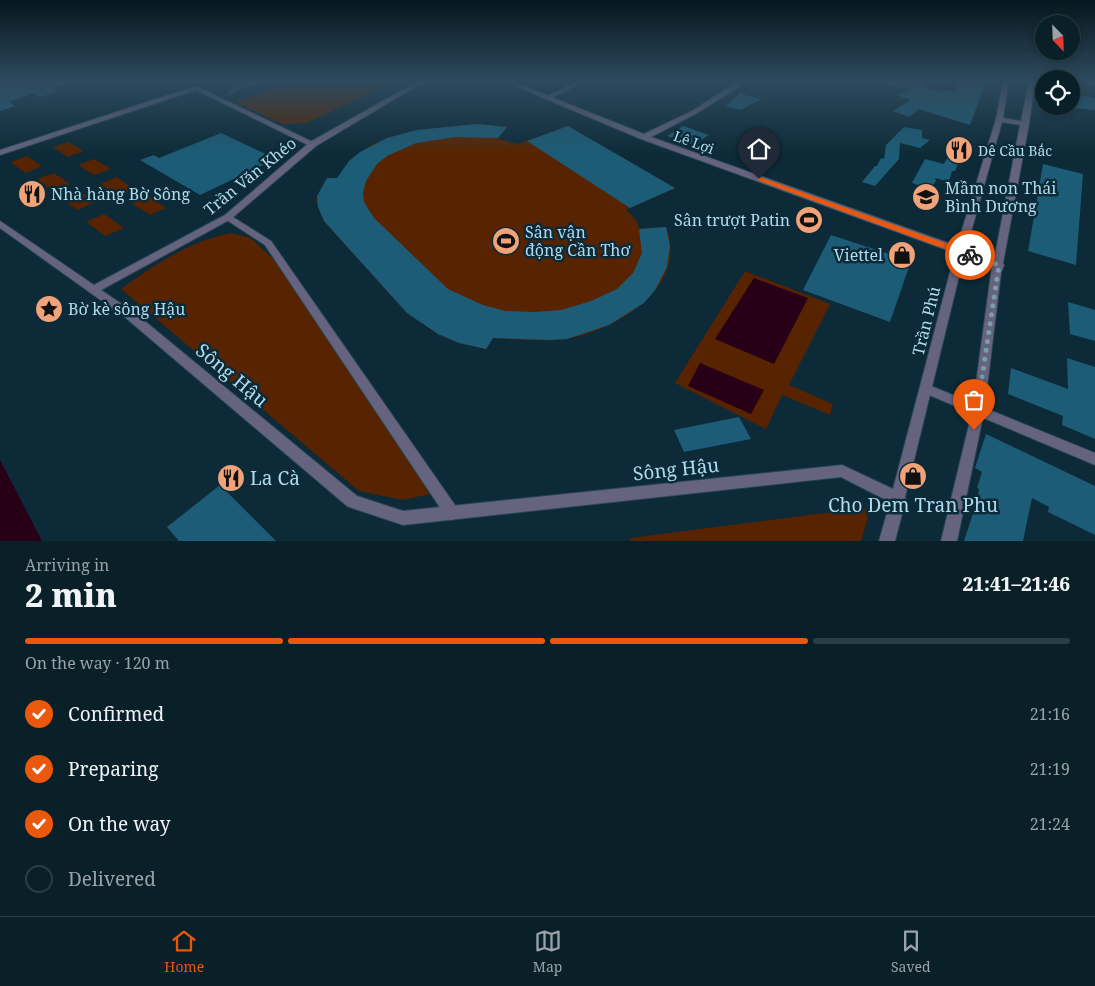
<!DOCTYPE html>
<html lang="en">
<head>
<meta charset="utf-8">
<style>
	body { margin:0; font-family:"Noto Serif",serif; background:#172d35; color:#f1f3f6; height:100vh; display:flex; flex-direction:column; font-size:19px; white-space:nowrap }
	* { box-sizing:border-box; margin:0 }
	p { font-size:16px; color:#99a3a8 }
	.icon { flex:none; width:28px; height:28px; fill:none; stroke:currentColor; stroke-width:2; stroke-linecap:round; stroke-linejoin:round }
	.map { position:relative; height:541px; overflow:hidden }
	.side { display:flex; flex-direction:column; background:#092029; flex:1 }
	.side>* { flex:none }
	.needle { width:32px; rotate:157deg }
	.buttons { position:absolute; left:1035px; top:15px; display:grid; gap:10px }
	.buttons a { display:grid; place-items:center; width:45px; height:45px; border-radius:50%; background:#092029; box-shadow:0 2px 8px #0003,0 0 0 1px #293e46; font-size:25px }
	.pin { position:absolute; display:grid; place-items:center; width:42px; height:42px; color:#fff; margin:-51px -21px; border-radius:50% 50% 50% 0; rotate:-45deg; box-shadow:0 0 5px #0007 }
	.pin .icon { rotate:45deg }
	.courier { position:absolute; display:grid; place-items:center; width:50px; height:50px; margin:-25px; border:4px solid #ea580c; border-radius:50%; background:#fff; color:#222; box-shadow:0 1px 6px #0007 }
	.summary em { font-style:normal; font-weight:800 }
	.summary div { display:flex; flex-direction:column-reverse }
	.summary { display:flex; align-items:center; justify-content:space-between; height:85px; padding:0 25px }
	h1 { font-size:32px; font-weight:800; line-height:38px }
	.bar { display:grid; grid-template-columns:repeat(4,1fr); gap:8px 5px; align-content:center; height:60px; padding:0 25px }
	.bar i { height:6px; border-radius:4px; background:#293e46 }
	.bar .selected { background:#ea580c }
	.bar p { grid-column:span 4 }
	ol { padding:0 25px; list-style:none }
	li { display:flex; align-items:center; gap:15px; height:55px }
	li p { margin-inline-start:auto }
	li .icon { padding:5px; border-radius:50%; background:#ea580c; color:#fff; stroke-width:4 }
	li:last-child { color:#99a3a8 }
	li i { width:28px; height:28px; border:2px solid #293e46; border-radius:50% }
	.menu { display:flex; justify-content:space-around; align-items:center; height:70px; border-top:1px solid #293e46; background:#092029; font-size:14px; color:#99a3a8 }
	.menu a { display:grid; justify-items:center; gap:2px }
	.menu .selected { color:#ea580c }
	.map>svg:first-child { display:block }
	.green { fill:#582300 }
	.water { fill:#270017 }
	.building { fill:#1c5c76 }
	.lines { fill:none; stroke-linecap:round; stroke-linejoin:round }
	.minor-casing { stroke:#264654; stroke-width:2 }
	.tertiary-casing { stroke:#264654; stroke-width:2 }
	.minor { fill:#66637e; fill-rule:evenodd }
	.tertiary { fill:#66637e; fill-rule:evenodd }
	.route { fill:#ea580c }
	.done { stroke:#779daf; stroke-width:5; stroke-dasharray:0 9 }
	.labels { text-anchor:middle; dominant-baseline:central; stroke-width:5; stroke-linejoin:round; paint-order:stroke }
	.far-street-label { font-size:14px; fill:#b0dbef; stroke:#0c2a37 }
	.far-poi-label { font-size:14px; fill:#b0dbef; stroke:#0c2a37; text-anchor:start }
	.street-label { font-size:16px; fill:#b0dbef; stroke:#0c2a37 }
	.poi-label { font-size:16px; fill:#b0dbef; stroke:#0c2a37; text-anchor:start }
	.near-street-label { font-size:19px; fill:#b0dbef; stroke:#0c2a37 }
	.near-poi-label { font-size:19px; fill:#b0dbef; stroke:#0c2a37; text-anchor:start }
</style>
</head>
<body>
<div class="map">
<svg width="1095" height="541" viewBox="0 0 1095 541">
	<rect width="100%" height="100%" fill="#0c2a37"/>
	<g class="green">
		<path d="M295,81H397L306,123L283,124L235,102Z"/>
		<path d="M477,124L507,127L498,139L518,144L568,126L675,188L626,210L637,221L639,229L666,227C690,287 615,331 566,339C542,342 517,339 493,338L486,349L459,343L438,334L407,313L324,221L316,201L317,196L337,178L349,161L373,144L417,130Z"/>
		<path d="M69,142L84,151L68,157L53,147Z"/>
		<path d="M27,156L42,166L25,173L11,162Z"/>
		<path d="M94,159L111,169L94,175L78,165Z"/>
		<path d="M54,173L70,184L53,191L37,179Z"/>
		<path d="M116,177L134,189L118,196L100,184Z"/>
		<path d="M78,190L95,202L77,210L60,197Z"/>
		<path d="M147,195L166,208L150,215L130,202Z"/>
		<path d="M104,214L124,228L105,236L86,222Z"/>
		<path d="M231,233L251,238L278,264L430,494L403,500L359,491L121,289C155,264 190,241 231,233Z"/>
		<path d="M745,271L830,304L789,385L833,404L830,415L782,395L766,429L675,383Z"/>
		<path d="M864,508L868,517L861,541H631L630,538Z"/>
	</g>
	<g class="water">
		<path d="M754,278L808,298L774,364L715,339Z"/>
		<path d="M700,363L764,390L751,414L688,386Z"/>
		<path d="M0,460L42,541H0Z"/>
	</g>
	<g class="building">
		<path d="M5,81H68V83L49,89L59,91L40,97L32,94L9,102L15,106L0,111V82Z"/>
		<path d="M236,81H262L227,96Z"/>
		<path d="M886,81H925L922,87L944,92L945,90L956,92L957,85H961L964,81L985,85L970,125L919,109L909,117L893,111L911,100L896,95L908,90L885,85Z"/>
		<path d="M740,93L749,96L762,99L740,110L726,106Z"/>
		<path d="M1071,93L1095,98V110L1071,108Z"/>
		<path d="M477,124L507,127L498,138L455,137L416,143L387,156L377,164L366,181L363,193L364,202L374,218L448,289L483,305L505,311L534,312L561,310L591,301L617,289L633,273L642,253L639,229L666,227L670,246L667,267L655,290L644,303L609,325L567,339L548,340L493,338L486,349L459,343L438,334L407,313L324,221L318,207L317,196L327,178H337L349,161L360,152L387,138L417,130Z"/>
		<path d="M568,126L675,188L630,208L527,141Z"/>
		<path d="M683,126L709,135L693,145L667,136Z"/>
		<path d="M904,127L922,130V138L930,140L920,148L900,143L899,159L875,186L862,182L875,166H877L881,158L884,159L886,145Z"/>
		<path d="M221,133L276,159L200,195L140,160L154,155L159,158Z"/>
		<path d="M954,145L964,149L955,171H952L949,182L935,178L936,181L930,189L912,183L925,159L944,164Z"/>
		<path d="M1043,164L1083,174L1076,265L1028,251Z"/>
		<path d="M831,235L911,261L890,322L803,290Z"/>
		<path d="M1068,302L1095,310V341L1070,334Z"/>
		<path d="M1067,358L1095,367V439L1062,425L1063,416L1008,394L1011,368L1068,389Z"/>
		<path d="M739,417L751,439L684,452L674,430Z"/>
		<path d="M986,434L1095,486V535L1048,512L1049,507L1032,498L1023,541H964L977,501L979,489L977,488L982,472L975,468Z"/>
		<path d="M220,485L276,541H179L167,527Z"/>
	</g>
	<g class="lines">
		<g class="minor-casing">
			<g id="minor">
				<path d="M578,81H585L551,98L546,97Z"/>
				<path d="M1077,81L1095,82V86L1078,82Z"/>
				<path d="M196,86L317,144L316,146H310L196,90L0,155V150Z"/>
				<path d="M228,214L271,241L457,508L459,513L457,518L452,520L447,518L265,245L225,219L224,217L225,215Z"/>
				<path d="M926,384L1095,453V465L922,392L920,389L922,386Z"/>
			</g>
		</g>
		<g class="tertiary-casing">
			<path id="tertiary" d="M418,81H425L316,146L231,219L101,290L135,313L357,496L403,511L842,465L893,489L955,253L641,139L505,82L504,81H511L644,134L692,111L738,81H745L733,91L697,113L651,137L957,246L996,119L1003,81H1009L1003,118L1021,121L1029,81H1035L1029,124L1003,263L1004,265L1001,273L984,412L957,541H941L972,412L992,266L964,256L905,497L906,499L895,541H879L890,502L841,477L403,525L352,508L347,506L127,319L0,228V221L94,285L225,215L310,142ZM1002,122L1020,125L994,260L966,250Z"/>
		</g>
		<use href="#minor" class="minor"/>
		<use href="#tertiary" class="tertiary"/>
	</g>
	<linearGradient id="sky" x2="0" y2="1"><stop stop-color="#07171e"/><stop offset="0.52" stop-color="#2e4a5e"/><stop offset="1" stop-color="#2e4a5e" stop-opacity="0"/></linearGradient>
	<rect width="1095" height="156" fill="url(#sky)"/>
	<path class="route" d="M759,177L973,253L974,255L967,257L757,180Z"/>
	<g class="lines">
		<path class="done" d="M970,255L999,265L974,430"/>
	</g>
	<defs>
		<g id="restaurant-disc" transform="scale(1.4375)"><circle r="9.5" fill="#f0a279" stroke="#0c2a37"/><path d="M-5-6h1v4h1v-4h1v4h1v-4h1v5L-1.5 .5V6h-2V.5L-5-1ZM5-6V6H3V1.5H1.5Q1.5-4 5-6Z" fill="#111"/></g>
		<g id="school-disc" transform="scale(1.4375)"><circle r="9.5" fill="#f0a279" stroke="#0c2a37"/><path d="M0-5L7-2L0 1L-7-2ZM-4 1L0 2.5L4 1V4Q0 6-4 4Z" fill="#111"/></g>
		<g id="stadium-disc" transform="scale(1.4375)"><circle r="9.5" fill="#f0a279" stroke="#0c2a37"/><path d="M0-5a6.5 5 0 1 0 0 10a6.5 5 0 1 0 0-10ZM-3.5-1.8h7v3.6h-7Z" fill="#111"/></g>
		<g id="shop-disc" transform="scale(1.4375)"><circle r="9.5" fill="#f0a279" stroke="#0c2a37"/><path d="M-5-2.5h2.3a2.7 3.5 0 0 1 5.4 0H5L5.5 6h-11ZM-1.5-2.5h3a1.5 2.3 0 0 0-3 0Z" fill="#111"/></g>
		<g id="sight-disc" transform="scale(1.4375)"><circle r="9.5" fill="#f0a279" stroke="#0c2a37"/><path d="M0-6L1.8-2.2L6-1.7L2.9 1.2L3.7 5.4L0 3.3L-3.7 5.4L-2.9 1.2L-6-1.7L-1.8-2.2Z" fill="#111"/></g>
	</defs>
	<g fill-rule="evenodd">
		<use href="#restaurant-disc" x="959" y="150"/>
		<use href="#restaurant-disc" x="32" y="194"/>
		<use href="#school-disc" x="926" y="197"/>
		<use href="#stadium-disc" x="809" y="220"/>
		<use href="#stadium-disc" x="506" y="241"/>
		<use href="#shop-disc" x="902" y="255"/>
		<use href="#sight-disc" x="49" y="309"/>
		<use href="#shop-disc" x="913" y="476"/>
		<use href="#restaurant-disc" x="231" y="478"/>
	</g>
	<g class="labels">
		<g class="far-street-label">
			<text transform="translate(694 142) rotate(20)">Lê Lợi</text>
		</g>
		<g class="far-poi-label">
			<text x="978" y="150">Dê Cầu Bắc</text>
		</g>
		<g class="street-label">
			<text transform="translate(250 176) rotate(-39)">Trần Văn Khéo</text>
			<text transform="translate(926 321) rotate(-76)">Trần Phú</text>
		</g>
		<g class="poi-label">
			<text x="945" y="188">Mầm non Thái<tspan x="945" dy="18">Bình Dương</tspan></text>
			<text x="51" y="194">Nhà hàng Bờ Sông</text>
			<text x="790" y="220" text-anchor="end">Sân trượt Patin</text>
			<text x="525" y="232">Sân vận<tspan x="525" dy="18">động Cần Thơ</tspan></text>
			<text x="883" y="255" text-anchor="end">Viettel</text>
			<text x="68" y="309">Bờ kè sông Hậu</text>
		</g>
		<g class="near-street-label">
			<text transform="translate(232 375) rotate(40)">Sông Hậu</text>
			<text transform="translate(676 469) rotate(-6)">Sông Hậu</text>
		</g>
		<g class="near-poi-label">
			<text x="250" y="478">La Cà</text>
			<text x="913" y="505" text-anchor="middle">Cho Dem Tran Phu</text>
		</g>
	</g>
</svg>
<div class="buttons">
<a><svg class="needle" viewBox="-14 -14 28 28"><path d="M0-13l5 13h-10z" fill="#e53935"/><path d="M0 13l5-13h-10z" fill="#99a3a8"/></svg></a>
<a><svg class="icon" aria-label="locate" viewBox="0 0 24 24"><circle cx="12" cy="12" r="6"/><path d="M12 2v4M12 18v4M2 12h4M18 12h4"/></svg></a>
</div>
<div class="pin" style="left:974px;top:430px;background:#ea580c"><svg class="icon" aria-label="bag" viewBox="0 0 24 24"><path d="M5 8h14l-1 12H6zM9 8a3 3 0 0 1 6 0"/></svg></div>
<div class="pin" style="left:759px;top:179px;background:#1f2937"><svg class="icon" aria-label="home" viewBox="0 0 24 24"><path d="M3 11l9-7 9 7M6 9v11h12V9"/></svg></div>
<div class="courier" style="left:970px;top:255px"><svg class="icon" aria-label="bike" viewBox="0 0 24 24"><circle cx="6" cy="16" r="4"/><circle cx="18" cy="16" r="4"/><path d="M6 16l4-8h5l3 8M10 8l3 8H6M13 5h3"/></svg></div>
</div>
<section class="side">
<div class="summary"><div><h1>2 min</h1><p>Arriving in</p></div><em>21:41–21:46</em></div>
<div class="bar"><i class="selected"></i><i class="selected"></i><i class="selected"></i><i></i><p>On the way · 120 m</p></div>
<ol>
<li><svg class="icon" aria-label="check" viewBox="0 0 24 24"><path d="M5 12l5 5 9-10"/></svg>Confirmed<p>21:16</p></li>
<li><svg class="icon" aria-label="check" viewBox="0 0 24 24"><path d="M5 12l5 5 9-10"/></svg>Preparing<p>21:19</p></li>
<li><svg class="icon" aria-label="check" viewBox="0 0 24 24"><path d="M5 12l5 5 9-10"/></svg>On the way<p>21:24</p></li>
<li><i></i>Delivered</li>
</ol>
</section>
<nav class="menu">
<a class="selected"><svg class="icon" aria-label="home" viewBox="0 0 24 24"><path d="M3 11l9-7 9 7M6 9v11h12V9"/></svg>Home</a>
<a><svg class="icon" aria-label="map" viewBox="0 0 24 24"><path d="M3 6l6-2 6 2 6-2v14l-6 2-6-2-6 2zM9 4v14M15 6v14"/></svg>Map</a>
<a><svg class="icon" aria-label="saved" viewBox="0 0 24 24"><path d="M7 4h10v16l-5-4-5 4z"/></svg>Saved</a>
</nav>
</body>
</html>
